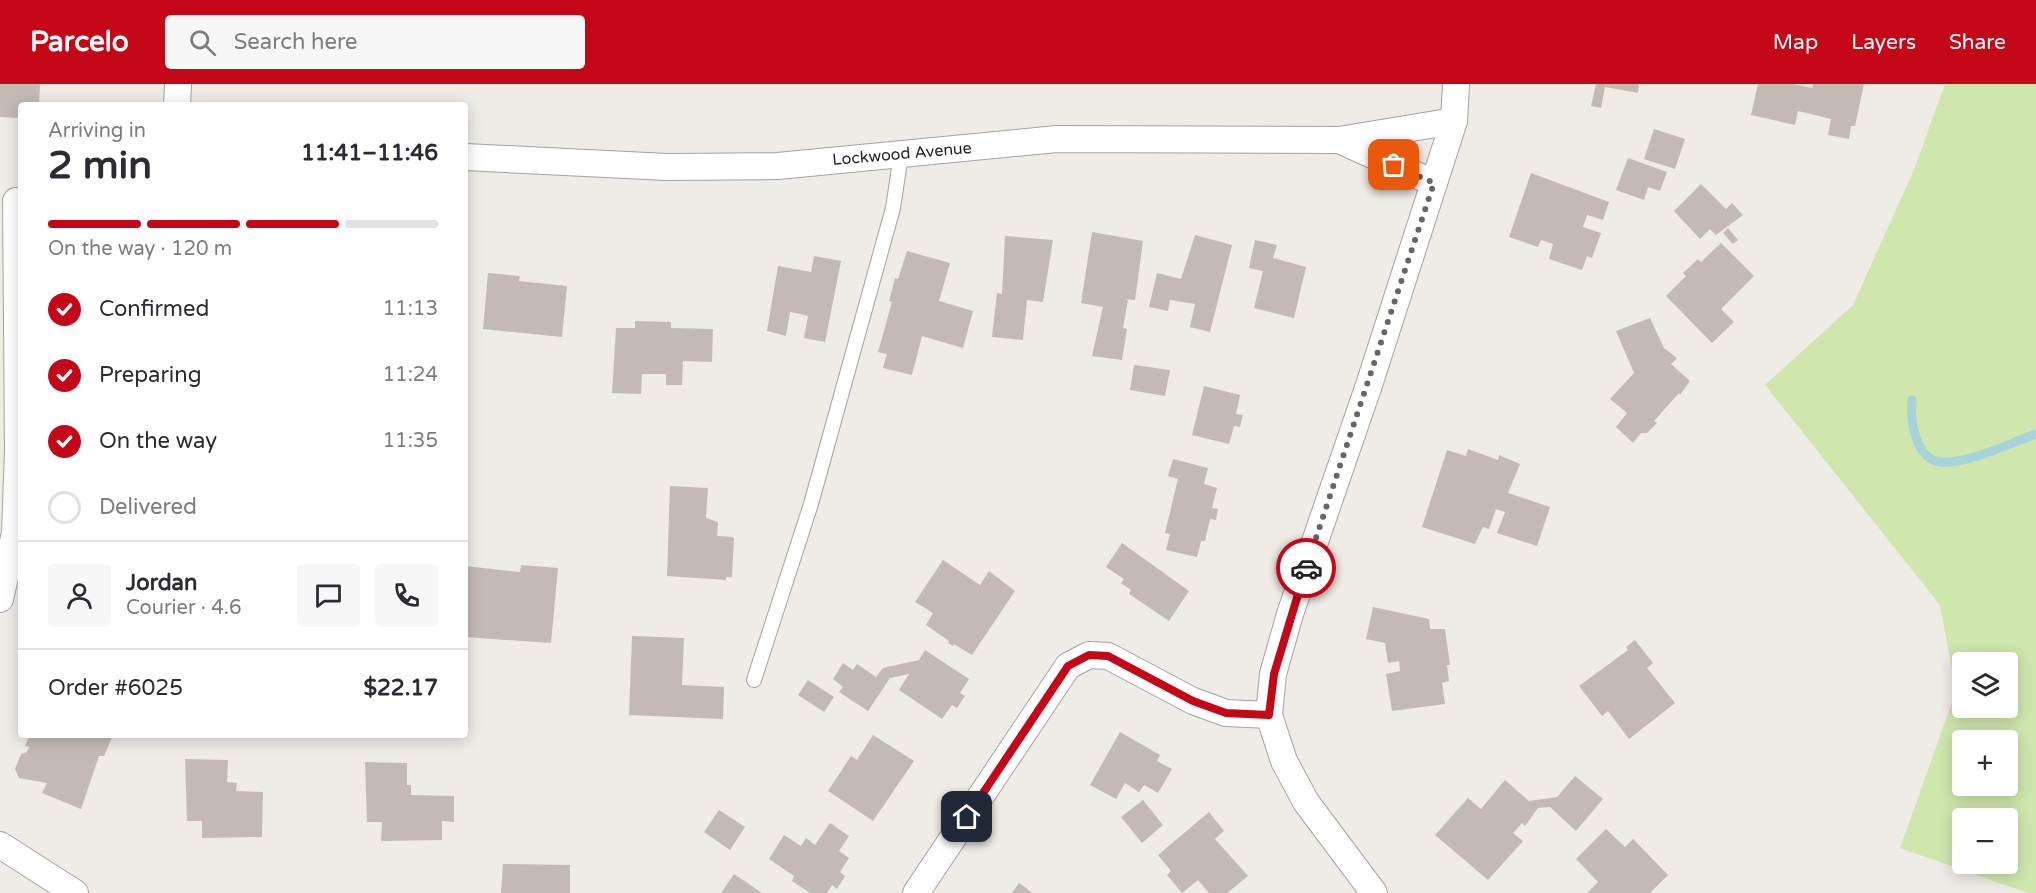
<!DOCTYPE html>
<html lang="en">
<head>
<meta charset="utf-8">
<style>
	body { margin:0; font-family:"Varela Round",sans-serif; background:#f7f7f7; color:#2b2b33; height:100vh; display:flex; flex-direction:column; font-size:22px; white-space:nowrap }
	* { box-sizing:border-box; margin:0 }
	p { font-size:20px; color:#7c7c81 }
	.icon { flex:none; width:33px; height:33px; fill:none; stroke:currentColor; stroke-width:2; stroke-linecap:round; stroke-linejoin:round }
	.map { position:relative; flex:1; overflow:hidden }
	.details { position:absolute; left:18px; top:18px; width:450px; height:636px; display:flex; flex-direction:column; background:#fff; border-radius:6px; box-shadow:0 3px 15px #0003 }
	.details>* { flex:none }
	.tools { position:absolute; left:1952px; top:568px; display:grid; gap:12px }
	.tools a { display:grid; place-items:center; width:66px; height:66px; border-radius:6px; background:#fff; box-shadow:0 3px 15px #0003; font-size:30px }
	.pin { position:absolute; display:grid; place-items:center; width:51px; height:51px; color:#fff; margin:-26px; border-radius:12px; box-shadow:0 3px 9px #0006 }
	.courier { position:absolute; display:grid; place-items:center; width:60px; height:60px; margin:-30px; border:4px solid #c50818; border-radius:50%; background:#fff; color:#222; box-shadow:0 2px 8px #0007 }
	.headline em { font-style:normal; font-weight:700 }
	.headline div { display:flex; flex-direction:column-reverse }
	.headline { display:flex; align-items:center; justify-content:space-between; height:102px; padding:0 30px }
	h1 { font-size:39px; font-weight:700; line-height:45px }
	.bar { display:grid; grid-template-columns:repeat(4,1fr); gap:9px 6px; align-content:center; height:72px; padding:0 30px }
	.bar i { height:8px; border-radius:4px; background:#e1e1e2 }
	.bar .current { background:#c50818 }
	.bar p { grid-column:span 4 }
	.line { display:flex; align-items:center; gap:15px; padding:0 30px; border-top:2px solid #e1e1e2 }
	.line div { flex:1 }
	.round { display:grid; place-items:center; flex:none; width:63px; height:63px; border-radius:6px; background:#f7f7f7 }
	ol { padding:0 30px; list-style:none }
	li { display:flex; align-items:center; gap:18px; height:66px }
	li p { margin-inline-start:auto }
	li .icon { padding:6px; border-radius:50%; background:#c50818; color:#fff; stroke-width:4 }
	li:last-child { color:#7c7c81 }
	li i { width:33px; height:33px; border:3px solid #e1e1e2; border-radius:50% }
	header { display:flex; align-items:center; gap:36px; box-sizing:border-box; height:84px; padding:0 30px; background:#c50818; color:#fff }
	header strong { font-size:28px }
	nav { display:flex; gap:33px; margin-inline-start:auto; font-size:21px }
	.search { width:420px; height:54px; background:#f7f7f7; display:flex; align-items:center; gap:15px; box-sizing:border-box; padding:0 21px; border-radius:6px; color:#7c7c81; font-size:22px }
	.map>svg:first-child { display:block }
	.grass { fill:#cfe7ad; fill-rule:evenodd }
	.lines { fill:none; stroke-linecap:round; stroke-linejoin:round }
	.stream { stroke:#a7d4db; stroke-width:9 }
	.building { fill:#c4bab5 }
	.service-casing { stroke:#a3a3a3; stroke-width:16 }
	.minor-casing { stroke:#a3a3a3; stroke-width:28 }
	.service { stroke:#fff; stroke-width:14 }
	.minor { stroke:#fff; stroke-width:26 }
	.done { stroke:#686664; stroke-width:6; stroke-dasharray:0 10.8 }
	.route { stroke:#c50818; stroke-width:8 }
	.labels { text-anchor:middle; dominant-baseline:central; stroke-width:6; stroke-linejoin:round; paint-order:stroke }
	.street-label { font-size:16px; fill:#1f1f1f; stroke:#fff }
</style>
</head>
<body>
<header>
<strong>Parcelo</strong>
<div class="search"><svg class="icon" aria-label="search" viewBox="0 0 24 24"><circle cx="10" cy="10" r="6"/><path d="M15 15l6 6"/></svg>Search here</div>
<nav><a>Map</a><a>Layers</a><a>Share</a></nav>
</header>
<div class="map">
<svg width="2036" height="809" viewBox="0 0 2036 809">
	<rect width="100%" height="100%" fill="#efebe5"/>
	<path class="grass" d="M1945,0H2036V809H2028L1900,764L1956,607L1940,521L1765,301L1853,221L1913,88ZM1962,579H2007V624H1962ZM1962,657H2007V702H1962ZM1962,735H2007V780H1962Z"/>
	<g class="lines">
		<path class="stream" d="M1912,316C1910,335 1915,376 1941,378C1968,380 2011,359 2036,350"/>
	</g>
	<g class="building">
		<path d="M0,0H40L39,21H21V34L0,33Z"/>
		<path d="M1596,0H1639L1638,9L1605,3L1601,24L1591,22Z"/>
		<path d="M1758,0H1793L1812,4L1813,0H1864L1855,42H1851L1849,55L1828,51L1831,35L1798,27L1795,41L1751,31Z"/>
		<path d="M1654,45L1685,55L1675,85L1644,75Z"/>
		<path d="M1628,74L1667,88L1660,107L1648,103L1644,116L1616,106Z"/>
		<path d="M1531,89L1609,118L1603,136L1587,131L1583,143L1601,149L1592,174L1587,172L1582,186L1549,175L1553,160L1541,156L1538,163L1509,153Z"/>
		<path d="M1701,100L1726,125L1732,119L1743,131L1716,151L1710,145L1700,155L1674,127Z"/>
		<path d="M1728,144L1738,156L1733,160L1723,149Z"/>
		<path d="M1092,148L1143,157L1135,216L1125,215L1128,216L1123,244L1127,245L1122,276L1092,272L1103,223L1081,219Z"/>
		<path d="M1195,151L1232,161L1210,248L1190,243L1195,220L1170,216L1168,227L1149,223L1157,189L1181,195Z"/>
		<path d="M1005,152L1053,156L1043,218L1027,216L1023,256L992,253L997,209L1002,210Z"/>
		<path d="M1255,156L1277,161L1273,174L1306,183L1294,234L1254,224L1263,187L1249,184Z"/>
		<path d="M1721,159L1754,192L1721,225L1734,238L1712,259L1666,212L1686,192L1683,189L1698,175L1701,178Z"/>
		<path d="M907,167L950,179L939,217L973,227L963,264L922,252L912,291L883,284L887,270L878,268L892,218L889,217L895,194L898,195Z"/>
		<path d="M814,172L841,177L825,258L804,254L808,232L796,229L790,228L786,252L767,247L778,182L811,188Z"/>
		<path d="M488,189L520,192L519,197L567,202L562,253L483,245Z"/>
		<path d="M1650,234L1664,264L1677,274L1671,280L1690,297L1680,311L1679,309L1654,337L1657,339L1647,349H1641L1633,359L1616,343L1627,329L1610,315L1634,289L1616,247Z"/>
		<path d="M635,237L671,238V244L713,245L712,278L683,277L682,301H666V290H642L641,310L612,309L616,244H635Z"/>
		<path d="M1134,281L1170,286L1165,312L1130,306Z"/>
		<path d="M1204,302L1240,311L1236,330L1243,331L1240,343L1234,342L1229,360L1192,351Z"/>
		<path d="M1468,365L1498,376L1499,371L1520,380L1508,409L1550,423L1537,462L1497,449L1505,428L1496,425L1489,445L1483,443L1475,460L1422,443L1447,366L1466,372Z"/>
		<path d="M1173,375L1208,384L1204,400L1217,404L1212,424L1218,425L1216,436L1210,435L1205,457H1201L1197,473L1166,466L1170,450L1165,449L1178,395L1168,392Z"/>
		<path d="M670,402L708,404L706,434L718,438L717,452L733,453L734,455L732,493H726V496L667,492Z"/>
		<path d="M1122,459L1189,507L1169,537L1129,510L1131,506L1121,499L1124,495L1106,483Z"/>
		<path d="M943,476L980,501L989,487L1015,507L972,571L954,560L953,562L948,559L949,557L926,541L933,529L915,518Z"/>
		<path d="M521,481L558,484L551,559L465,553V482L520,488Z"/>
		<path d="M1373,523L1429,535L1430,545H1445L1450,581H1447L1449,597L1442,599L1445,620L1392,627L1386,590L1400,587L1399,577L1388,579L1385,559L1366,555Z"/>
		<path d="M632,552L684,554L682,601L724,603L723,635L629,631Z"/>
		<path d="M1635,556L1653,579L1647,584L1675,619L1629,655L1608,627L1602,632L1579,602L1628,566L1626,563Z"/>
		<path d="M925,566L969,595L960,609L965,612L957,624L952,621L942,635L899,606L909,590L890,594L868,627L839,608L843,603L833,595L843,579L853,586L857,580L876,593L883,584L919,576Z"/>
		<path d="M808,596L834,613L824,628L798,611Z"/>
		<path d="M1120,648L1160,671L1157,677L1172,685L1158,709L1144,701L1139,708L1125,699L1116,715L1090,701Z"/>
		<path d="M30,651H113L104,672H99L81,725L42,709L47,699L19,694L15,685L21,670L27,668L29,663L25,662Z"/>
		<path d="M873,651L914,677L873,737L828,707L851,672L857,676Z"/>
		<path d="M185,675L228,676L227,698L237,699L236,707L263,708L262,753L202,754V737H187Z"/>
		<path d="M365,678L407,679V701H411V711L454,712V738L442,737V756L381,757L382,738H367Z"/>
		<path d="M1575,692L1603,715L1576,747L1550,723L1538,724L1525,742L1522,739L1513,749L1523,757L1488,796L1435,751L1468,714L1481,725L1505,696L1529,717L1557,713Z"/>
		<path d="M1143,716L1163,741L1142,759L1121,733Z"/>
		<path d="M719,726L745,743L730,766L704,748Z"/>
		<path d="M1209,728L1224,747L1215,755L1248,792L1227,809H1209L1198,796L1182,809L1167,791L1171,787L1158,771Z"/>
		<path d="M830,739L849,752L839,767L849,774L840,788L845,792L837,805L832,801L827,809H810L792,797L794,792L769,775L784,751L801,762L806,754L815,761Z"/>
		<path d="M1606,745L1625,763L1633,755L1668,791L1650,809H1587L1598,798L1576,775Z"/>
		<path d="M503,780L570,781V809H501Z"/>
		<path d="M734,790L762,809H721Z"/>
		<path d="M1019,799L1026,804L1032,809H1012Z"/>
	</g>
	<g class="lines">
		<g class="service-casing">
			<path id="service" d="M754,596L811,420L893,124L901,71"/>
		</g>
		<g class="minor-casing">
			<g id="minor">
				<path d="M177,21L178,0"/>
				<path d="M1339,56L1434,99"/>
				<path d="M465,73L667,83L778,82L1057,55L1339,56L1454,37"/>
				<path d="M0,515L15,449L18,367L16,117"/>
				<path d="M0,761L75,809"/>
				<path d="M916,809L1068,582L1089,571L1108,572L1193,617L1226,629L1269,631"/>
				<path d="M1374,809L1306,718L1284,677L1269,631L1273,590L1290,530L1369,301L1454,37L1456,0"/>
			</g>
		</g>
		<use href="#service" class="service"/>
		<use href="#minor" class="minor"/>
	</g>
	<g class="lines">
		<path class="done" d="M1306,484L1434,99L1394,81"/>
		<path class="route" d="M967,733L1068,582L1089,571L1108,572L1193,617L1226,629L1269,631L1274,590L1306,484"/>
	</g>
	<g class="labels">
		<g class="street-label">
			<text transform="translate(902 70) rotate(-5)">Lockwood Avenue</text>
		</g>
	</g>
</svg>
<div class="tools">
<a><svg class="icon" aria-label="layers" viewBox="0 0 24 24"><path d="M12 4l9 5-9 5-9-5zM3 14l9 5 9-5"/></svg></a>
<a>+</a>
<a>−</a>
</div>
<div class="pin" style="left:1394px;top:81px;background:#ea580c"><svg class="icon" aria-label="bag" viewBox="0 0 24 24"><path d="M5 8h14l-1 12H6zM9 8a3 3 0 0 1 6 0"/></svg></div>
<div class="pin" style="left:967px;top:733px;background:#1f2937"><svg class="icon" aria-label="home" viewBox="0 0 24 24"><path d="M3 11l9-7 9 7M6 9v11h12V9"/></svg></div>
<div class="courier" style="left:1306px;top:484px"><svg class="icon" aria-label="car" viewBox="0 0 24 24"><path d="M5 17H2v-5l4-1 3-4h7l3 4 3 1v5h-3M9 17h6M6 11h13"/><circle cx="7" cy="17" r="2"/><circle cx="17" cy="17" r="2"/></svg></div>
<section class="details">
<div class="headline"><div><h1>2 min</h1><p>Arriving in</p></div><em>11:41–11:46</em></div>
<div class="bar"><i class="current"></i><i class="current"></i><i class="current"></i><i></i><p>On the way · 120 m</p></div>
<ol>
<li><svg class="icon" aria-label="check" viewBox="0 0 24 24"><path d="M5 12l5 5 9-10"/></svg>Confirmed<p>11:13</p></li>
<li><svg class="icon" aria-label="check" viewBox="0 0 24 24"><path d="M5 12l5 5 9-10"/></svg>Preparing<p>11:24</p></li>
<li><svg class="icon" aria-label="check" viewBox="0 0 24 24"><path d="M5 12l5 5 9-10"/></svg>On the way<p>11:35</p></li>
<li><i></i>Delivered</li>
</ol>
<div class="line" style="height:108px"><a class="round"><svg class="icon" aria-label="person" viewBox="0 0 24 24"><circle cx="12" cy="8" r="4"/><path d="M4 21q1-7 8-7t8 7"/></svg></a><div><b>Jordan</b><p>Courier · 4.6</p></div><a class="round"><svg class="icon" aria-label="chat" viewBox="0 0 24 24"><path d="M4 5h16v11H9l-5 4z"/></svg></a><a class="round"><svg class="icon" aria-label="phone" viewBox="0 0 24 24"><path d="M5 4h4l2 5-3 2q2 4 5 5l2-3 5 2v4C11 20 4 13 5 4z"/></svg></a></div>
<div class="line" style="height:78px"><div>Order #6025</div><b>$22.17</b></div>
</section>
</div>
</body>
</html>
